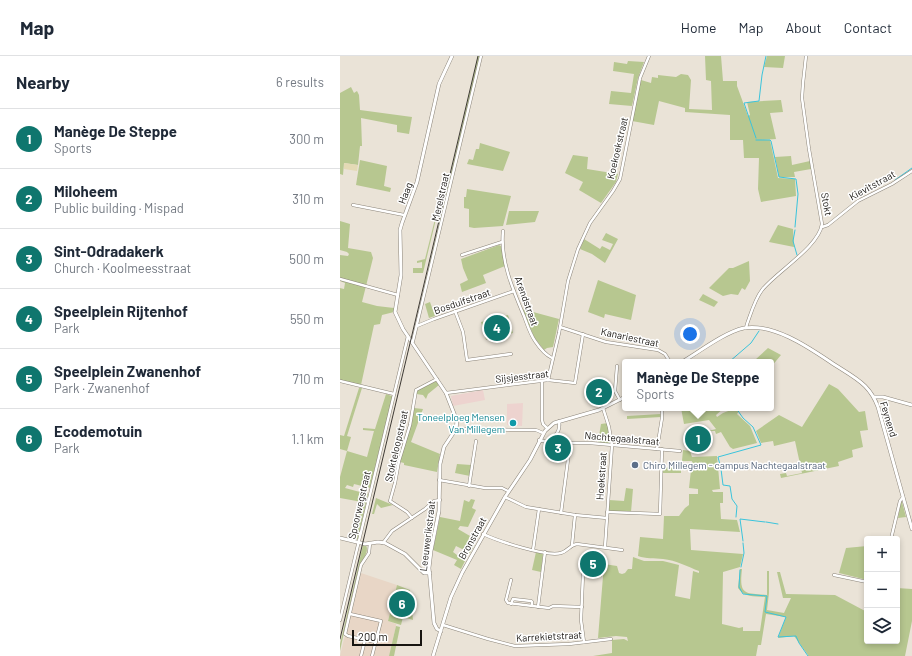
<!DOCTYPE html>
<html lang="en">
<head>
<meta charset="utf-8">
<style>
  body { margin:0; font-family:Barlow,sans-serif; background:#f6f6f7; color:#1f2937 }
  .controls { position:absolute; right:12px; bottom:12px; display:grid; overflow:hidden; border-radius:4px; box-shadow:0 2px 6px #0003 }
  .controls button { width:36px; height:36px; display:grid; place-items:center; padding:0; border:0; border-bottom:1px solid #e0e1e3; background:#fff; color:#1f2937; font:20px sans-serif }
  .scale { position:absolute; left:12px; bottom:10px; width:70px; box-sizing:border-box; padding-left:4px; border:2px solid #181511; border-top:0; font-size:11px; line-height:14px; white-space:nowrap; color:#181511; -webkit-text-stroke:3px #fff; paint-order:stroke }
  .you { position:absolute; left:350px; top:278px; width:14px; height:14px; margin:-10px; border:3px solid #fff; border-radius:50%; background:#1a73e8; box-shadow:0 0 0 6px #1a73e833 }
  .badge { display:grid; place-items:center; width:26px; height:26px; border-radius:50%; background:#0f766e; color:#fff; font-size:13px; font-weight:700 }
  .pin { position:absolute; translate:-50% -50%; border:2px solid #fff; box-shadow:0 1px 4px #0006 }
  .popup { position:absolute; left:282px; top:303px; width:152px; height:52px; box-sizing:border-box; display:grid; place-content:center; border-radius:4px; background:#fff; filter:drop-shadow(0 1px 3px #0005); font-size:13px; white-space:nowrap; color:#747a83 }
  .popup b { font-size:15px; color:#1f2937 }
  .popup::after { content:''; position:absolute; left:50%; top:100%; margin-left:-8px; border:8px solid transparent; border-top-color:#fff }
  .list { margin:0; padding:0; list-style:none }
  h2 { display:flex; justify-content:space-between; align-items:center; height:52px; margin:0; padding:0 16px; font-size:17px }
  h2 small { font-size:13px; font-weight:400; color:#747a83 }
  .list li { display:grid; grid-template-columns:26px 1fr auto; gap:12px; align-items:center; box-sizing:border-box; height:60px; padding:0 16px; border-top:1px solid #e0e1e3 }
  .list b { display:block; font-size:15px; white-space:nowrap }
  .list p { margin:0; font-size:13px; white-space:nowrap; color:#747a83 }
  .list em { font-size:13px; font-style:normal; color:#747a83 }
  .icon { flex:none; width:22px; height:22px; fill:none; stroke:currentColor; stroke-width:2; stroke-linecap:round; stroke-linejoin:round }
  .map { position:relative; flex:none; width:572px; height:600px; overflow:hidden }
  header { display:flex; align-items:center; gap:24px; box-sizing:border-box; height:56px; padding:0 20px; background:#fff; border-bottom:1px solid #e0e1e3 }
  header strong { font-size:19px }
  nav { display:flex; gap:22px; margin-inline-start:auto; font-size:14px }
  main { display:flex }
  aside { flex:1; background:#fff }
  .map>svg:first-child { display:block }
</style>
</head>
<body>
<header>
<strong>Map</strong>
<nav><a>Home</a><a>Map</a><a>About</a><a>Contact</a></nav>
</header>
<main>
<aside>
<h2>Nearby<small>6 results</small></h2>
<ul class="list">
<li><span class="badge">1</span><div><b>Manège De Steppe</b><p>Sports</p></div><em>300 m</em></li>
<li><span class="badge">2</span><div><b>Miloheem</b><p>Public building · Mispad</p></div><em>310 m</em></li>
<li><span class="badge">3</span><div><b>Sint-Odradakerk</b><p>Church · Koolmeesstraat</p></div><em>500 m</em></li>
<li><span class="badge">4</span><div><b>Speelplein Rijtenhof</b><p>Park</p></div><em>550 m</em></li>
<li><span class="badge">5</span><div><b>Speelplein Zwanenhof</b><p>Park · Zwanenhof</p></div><em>710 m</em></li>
<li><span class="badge">6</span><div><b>Ecodemotuin</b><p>Park</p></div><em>1.1 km</em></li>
</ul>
</aside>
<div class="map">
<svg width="572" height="600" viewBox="0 0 572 600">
  <rect width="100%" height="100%" fill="#eae3d7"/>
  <polygon fill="#e8d6c6" points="21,517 57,529 48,565 56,568 56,570 49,600 0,600 4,583 7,577"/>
  <g fill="#edd3cf">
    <polygon points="143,334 145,344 113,350 111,340"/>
    <polygon points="183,347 182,370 167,369 167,348"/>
  </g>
  <g fill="#b7c790">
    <polygon points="138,0 140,0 82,244 81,245"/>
    <polygon points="365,0 381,0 383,25 397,25 397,30 408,60 410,59 407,46 441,44 443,56 430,57 436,83 421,84 430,84 438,122 455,123 456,140 421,146 418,133 419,102 404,102 403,84 390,84 390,59 345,56 345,52 319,45 314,69 292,65 301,24 311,27 312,21 318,22 318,19 336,21 341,18 348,19 351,24 349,53 372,54 371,25 366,24"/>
    <polygon points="427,0 445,0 443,12 424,11"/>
    <polygon points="288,5 304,6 298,22 292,50 269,48 271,35 291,37 294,18 273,15 274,6 287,8"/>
    <polygon points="11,31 14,37 17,35 19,39 20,54 72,61 69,78 57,76 57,69 21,62 22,90 20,90 18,109 4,107 3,119 0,118 0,37"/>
    <polygon points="140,87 170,96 163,115 127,108 129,103 133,104 136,93 139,93"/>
    <polygon points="233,99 248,101 247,113 278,118 276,126 261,147 239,134 243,126 225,117"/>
    <polygon points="451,100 452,109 470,105 471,113 454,116 455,121 439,121 435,101"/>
    <polygon points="20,104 47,110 44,130 51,132 50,136 16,129"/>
    <polygon points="127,133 171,140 167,155 199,155 195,166 166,169 169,155 167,155 163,170 134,172 129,171 129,153 124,152 124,141 126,141"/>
    <polygon points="95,163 96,163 83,217 73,217 73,212 82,212 82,206 77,207 77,205 85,203"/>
    <polygon points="0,165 10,168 8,192 31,196 33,202 22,246 37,250 54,252 54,256 42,259 40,268 34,269 21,329 0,324 0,232 4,233 5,227 0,225 0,199 8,200 9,198 7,196 0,194"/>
    <polygon points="438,169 453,173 454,191 429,186"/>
    <polygon points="266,177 278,183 265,207 252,198 240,193 244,183 260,193 262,190 270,194 273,188 262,184"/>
    <polygon points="159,189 161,190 165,210 143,219 146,227 122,236 120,228 128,224 123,212 121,203"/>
    <polygon points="409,205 410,225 405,234 402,232 398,239 391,238 383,240 369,232 389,212 393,212"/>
    <polygon points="258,224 296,239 291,264 265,258 264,262 248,256"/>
    <polygon points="363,238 378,246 374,251 359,244"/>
    <polygon points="90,246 95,260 89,262 85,248"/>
    <polygon points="182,253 219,263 213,291 207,292 204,294 194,281"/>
    <polygon points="168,259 173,277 146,284 141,266"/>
    <polygon points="428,292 441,299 431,311 431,306 418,306 415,304"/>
    <polygon points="96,325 99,329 88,338 86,343 83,339 76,338 78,334"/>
    <polygon points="489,328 498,333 519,356 525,355 528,374 520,375 523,391 512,394 513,401 498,406 499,410 441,422 440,418 446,417 447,420 462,417 455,385 434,390 433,385 421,387 416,375 439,359 462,371"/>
    <polygon points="19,332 22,332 7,380 11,381 7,395 27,401 34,375 23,374 23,372 35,373 46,338 52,340 52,342 30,432 14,428 13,431 7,429 5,432 20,436 20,438 23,438 23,437 28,438 18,483 15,483 19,458 22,458 23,453 21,452 22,446 0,442 0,421 7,395 0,393 0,379 4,380"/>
    <polygon points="74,352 83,353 71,386 100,398 97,416 64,409 64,407 60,406 70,372"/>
    <polygon points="341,352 384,352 376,359 377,361 383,357 396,352 399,355 397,358 410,370 417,387 393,393 390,391 381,376 376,378 375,375 368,375 376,373 369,364 344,368"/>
    <polygon points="321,358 321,361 287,363 287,360"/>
    <polygon points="268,367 270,386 268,388 258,386 261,368"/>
    <path d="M343 394 350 395 352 401 377 400 380 433 372 434 373 436H383V447H380L381 463 397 464 400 476 350 473 351 494 403 498 400 511 383 516 382 568 399 572 403 571V575H420L425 541C415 540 404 542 398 532L400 513H402C399 539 404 537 427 539V515H429V537L427 554 444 557 451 542H443L437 516H440L446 538 495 539 527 556V585H557V532L572 533V565L565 600H468V599L454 580 438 582 446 561 426 558 421 589H418L416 600H253L272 597V584L284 583 288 585 287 581 276 580 258 582 264 508 277 510 279 517 282 518 285 517 288 513H292L293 501 304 505H323L339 509 335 540 350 543 353 515 359 517V515C348 511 336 504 323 503 314 502 306 503 298 500L300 481 323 483 324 460H339L345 452 349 449V438H358V433L349 432 352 405H342Z"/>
    <polygon points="117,408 131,409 130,420 115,417"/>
    <polygon points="323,411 341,412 341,417 322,417"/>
    <polygon points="286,432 293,433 291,456 268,456 269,444 284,445"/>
    <polygon points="36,442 53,449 41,452 37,448 34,458 32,458"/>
    <polygon points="131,443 135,444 132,452 136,454 128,471 120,470 118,473 130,480 128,484 135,488 130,497 116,490 113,496 125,505 121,513 114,509 117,504 93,494 100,461 120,465 124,444 129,446"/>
    <polygon points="561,446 562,446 566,461 558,462"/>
    <path d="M23 489H26C30 497 21 504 19 512 12 539 6 567 0 595V588Z"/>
    <polygon points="527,490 527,524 499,517 506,492"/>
    <polygon points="196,496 203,497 201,516 192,514"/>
    <polygon points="244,502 263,504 262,521 244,521 244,518 246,515 246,513 243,512"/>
    <polygon points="57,529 70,534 73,564 63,561 61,569 48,565"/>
    <polygon points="56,570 60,571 54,600 49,600"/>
  </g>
  <polygon fill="#e4dab5" points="4,107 18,109 17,115 4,113"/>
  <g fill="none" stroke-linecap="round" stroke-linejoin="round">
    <g stroke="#3ac4dc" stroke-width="1">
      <polyline points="416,82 404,47 419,45 422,19 426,0"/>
      <polyline points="416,84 430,84 431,85 439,121 456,123 458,138 455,171"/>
      <polyline points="555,124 572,112"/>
      <polyline points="455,174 453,185 457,199"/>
      <polyline points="389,306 411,287 419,275"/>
      <polyline points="396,461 397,450 392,443 390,430 383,429 381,413 378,401 421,389 413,371 403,362 396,352"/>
      <polyline points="426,466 438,468"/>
      <polyline points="403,485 400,463 425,466"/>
      <polyline points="401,511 404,497 403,487"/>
      <polyline points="400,514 399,531 403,538 427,540 425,556 446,561 438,581 456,580 459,587 468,600"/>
    </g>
    <defs>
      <g id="minor">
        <polyline points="13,149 64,159"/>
        <polyline points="482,171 488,169 518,145 552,128 572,115"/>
        <path d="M163 175C160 204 173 234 184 260 187 268 190 278 195 285 199 291 206 299 212 302"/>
        <polyline points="122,199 162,186"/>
        <polyline points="0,223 58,239"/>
        <polyline points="115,255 123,276 127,304 171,298"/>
        <polyline points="77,270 94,263 174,235"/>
        <polyline points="220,271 266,286 318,294 325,298 330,306"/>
        <path d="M406 272 407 268C411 257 415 243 422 234 436 216 479 191 482 168L469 93 462 42 463 27 466 0"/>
        <polyline points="73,285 141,0"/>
        <polyline points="277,310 275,335 280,344"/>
        <polyline points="208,324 219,277 228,225 238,193 250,167 273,135 280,123 300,22 309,0"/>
        <polyline points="0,325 54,338"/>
        <polyline points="202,325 202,364 203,368 207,372"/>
        <polyline points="106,337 208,324 235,327 243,278"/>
        <polyline points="263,352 269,371 272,389 265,491"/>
        <polyline points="116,373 196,374 203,377"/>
        <polyline points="217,378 227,391 229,396 221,457"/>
        <path d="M199 384 207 386C215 380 221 376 219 365"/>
        <polyline points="224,387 250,387 340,395"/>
        <polyline points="317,393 322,362 322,352"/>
        <polyline points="99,424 145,432 162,432 168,435"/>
        <polyline points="129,430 136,385"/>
        <polyline points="165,441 186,451 235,459 267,462"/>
        <polyline points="267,456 320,458 322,393"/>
        <polyline points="72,462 67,456 50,445 55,427 59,405 70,369 76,334 97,323"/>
        <path d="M143 478C158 485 206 501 221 497 228 495 230 489 237 488L282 494"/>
        <polyline points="551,483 560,445 563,441"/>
        <polyline points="30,487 29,497 21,509 5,578 8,580 36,586"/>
        <polyline points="43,487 52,475 85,453 94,445 100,444"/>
        <polyline points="232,489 235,459"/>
        <polyline points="193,494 199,453"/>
        <polyline points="244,515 243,518 241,564 244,586"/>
        <polyline points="494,519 527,526"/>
        <polyline points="171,524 166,544 168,547 209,552 213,550 242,551"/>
        <polyline points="171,548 173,543 191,545 192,546 192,550"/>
        <polyline points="198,551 205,496"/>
        <polyline points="10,558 41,565 32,600"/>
        <polyline points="0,564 68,280"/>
        <polyline points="103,569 148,583 175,590 229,588 271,583"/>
        <polyline points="21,600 25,584"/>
      </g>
      <g id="tertiary">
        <path d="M342 306C359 296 385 276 404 272 435 267 471 293 495 309 506 316 517 322 525 330 531 336 535 343 538 351L572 473"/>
        <polyline points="534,341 543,341 572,349"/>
        <polyline points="0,482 25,488 38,486 45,487 65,498 84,517 90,517"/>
        <polyline points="101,575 97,573 94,567 89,512 91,495 99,455 100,408 104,391 116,373 117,365 106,337 63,273 55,256 61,219 60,174 62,167 77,126 99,28 112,0"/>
        <polyline points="93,600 111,541 122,517 165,441 190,404 205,375 214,367 259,354 285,341"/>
      </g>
    </defs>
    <use href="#minor" stroke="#8c857a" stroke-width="3.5"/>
    <use href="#tertiary" stroke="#8c857a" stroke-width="4"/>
    <use href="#minor" stroke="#fff" stroke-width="2.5"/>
    <use href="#tertiary" stroke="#fff" stroke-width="3"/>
    <polyline stroke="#3e3a35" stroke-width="1" points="0,583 138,0"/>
  </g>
  <circle fill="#0f9aa8" stroke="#fff" stroke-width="1.5" cx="173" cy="367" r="4"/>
  <circle fill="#5c6f8a" stroke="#fff" stroke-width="1.5" cx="295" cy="409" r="4"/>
  <g text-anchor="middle" stroke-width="3" stroke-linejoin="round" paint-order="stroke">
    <g font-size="10" fill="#181511" stroke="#fff">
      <text transform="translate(277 92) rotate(-77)" y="4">Koekoekstraat</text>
      <text transform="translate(532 129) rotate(-29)" y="4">Kievitstraat</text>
      <text transform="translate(65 137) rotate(-69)" y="4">Haag</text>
      <text transform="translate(100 141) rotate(-77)" y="4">Merelstraat</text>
      <text transform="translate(487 148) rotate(80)" y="4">Stokt</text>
      <text transform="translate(122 245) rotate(-19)" y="4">Bosduifstraat</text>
      <text transform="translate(187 245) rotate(70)" y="4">Arendstraat</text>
      <text transform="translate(290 281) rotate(12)" y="4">Kanariestraat</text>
      <text transform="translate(182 320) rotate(-6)" y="4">Sijsjesstraat</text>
      <text transform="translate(549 363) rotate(73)" y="4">Feynend</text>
      <text transform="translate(282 382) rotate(5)" y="4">Nachtegaalstraat</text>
      <text transform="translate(56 390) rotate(-77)" y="4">Stokteloopstraat</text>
      <text transform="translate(261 420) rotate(-86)" y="4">Hoekstraat</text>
      <text transform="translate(19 449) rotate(-77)" y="4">Spoorwegstraat</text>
      <text transform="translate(87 480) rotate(-83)" y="4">Leeuwerikstraat</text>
      <text transform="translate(132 482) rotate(-61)" y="4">Bronstraat</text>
      <text transform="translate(209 580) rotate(-3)" y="4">Karrekietstraat</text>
    </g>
    <g font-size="10" fill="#0d838f" stroke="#fff" text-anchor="end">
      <text x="165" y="365">Toneelploeg Mensen<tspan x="165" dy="12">Van Millegem</tspan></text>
    </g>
    <g font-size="10" fill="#4e5e75" stroke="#fff" text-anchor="start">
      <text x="303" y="413">Chiro Millegem - campus Nachtegaalstraat</text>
    </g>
  </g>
</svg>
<div class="controls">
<button>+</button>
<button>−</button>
<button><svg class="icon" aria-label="layers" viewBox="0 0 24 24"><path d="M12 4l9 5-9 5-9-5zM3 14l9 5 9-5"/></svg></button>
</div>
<div class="scale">200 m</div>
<div class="you"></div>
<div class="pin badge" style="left:358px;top:383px">1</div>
<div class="popup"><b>Manège De Steppe</b>Sports</div>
<div class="pin badge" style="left:259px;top:336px">2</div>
<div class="pin badge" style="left:218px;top:392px">3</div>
<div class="pin badge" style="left:157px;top:272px">4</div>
<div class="pin badge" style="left:253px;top:508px">5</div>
<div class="pin badge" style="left:62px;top:548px">6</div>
</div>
</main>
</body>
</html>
